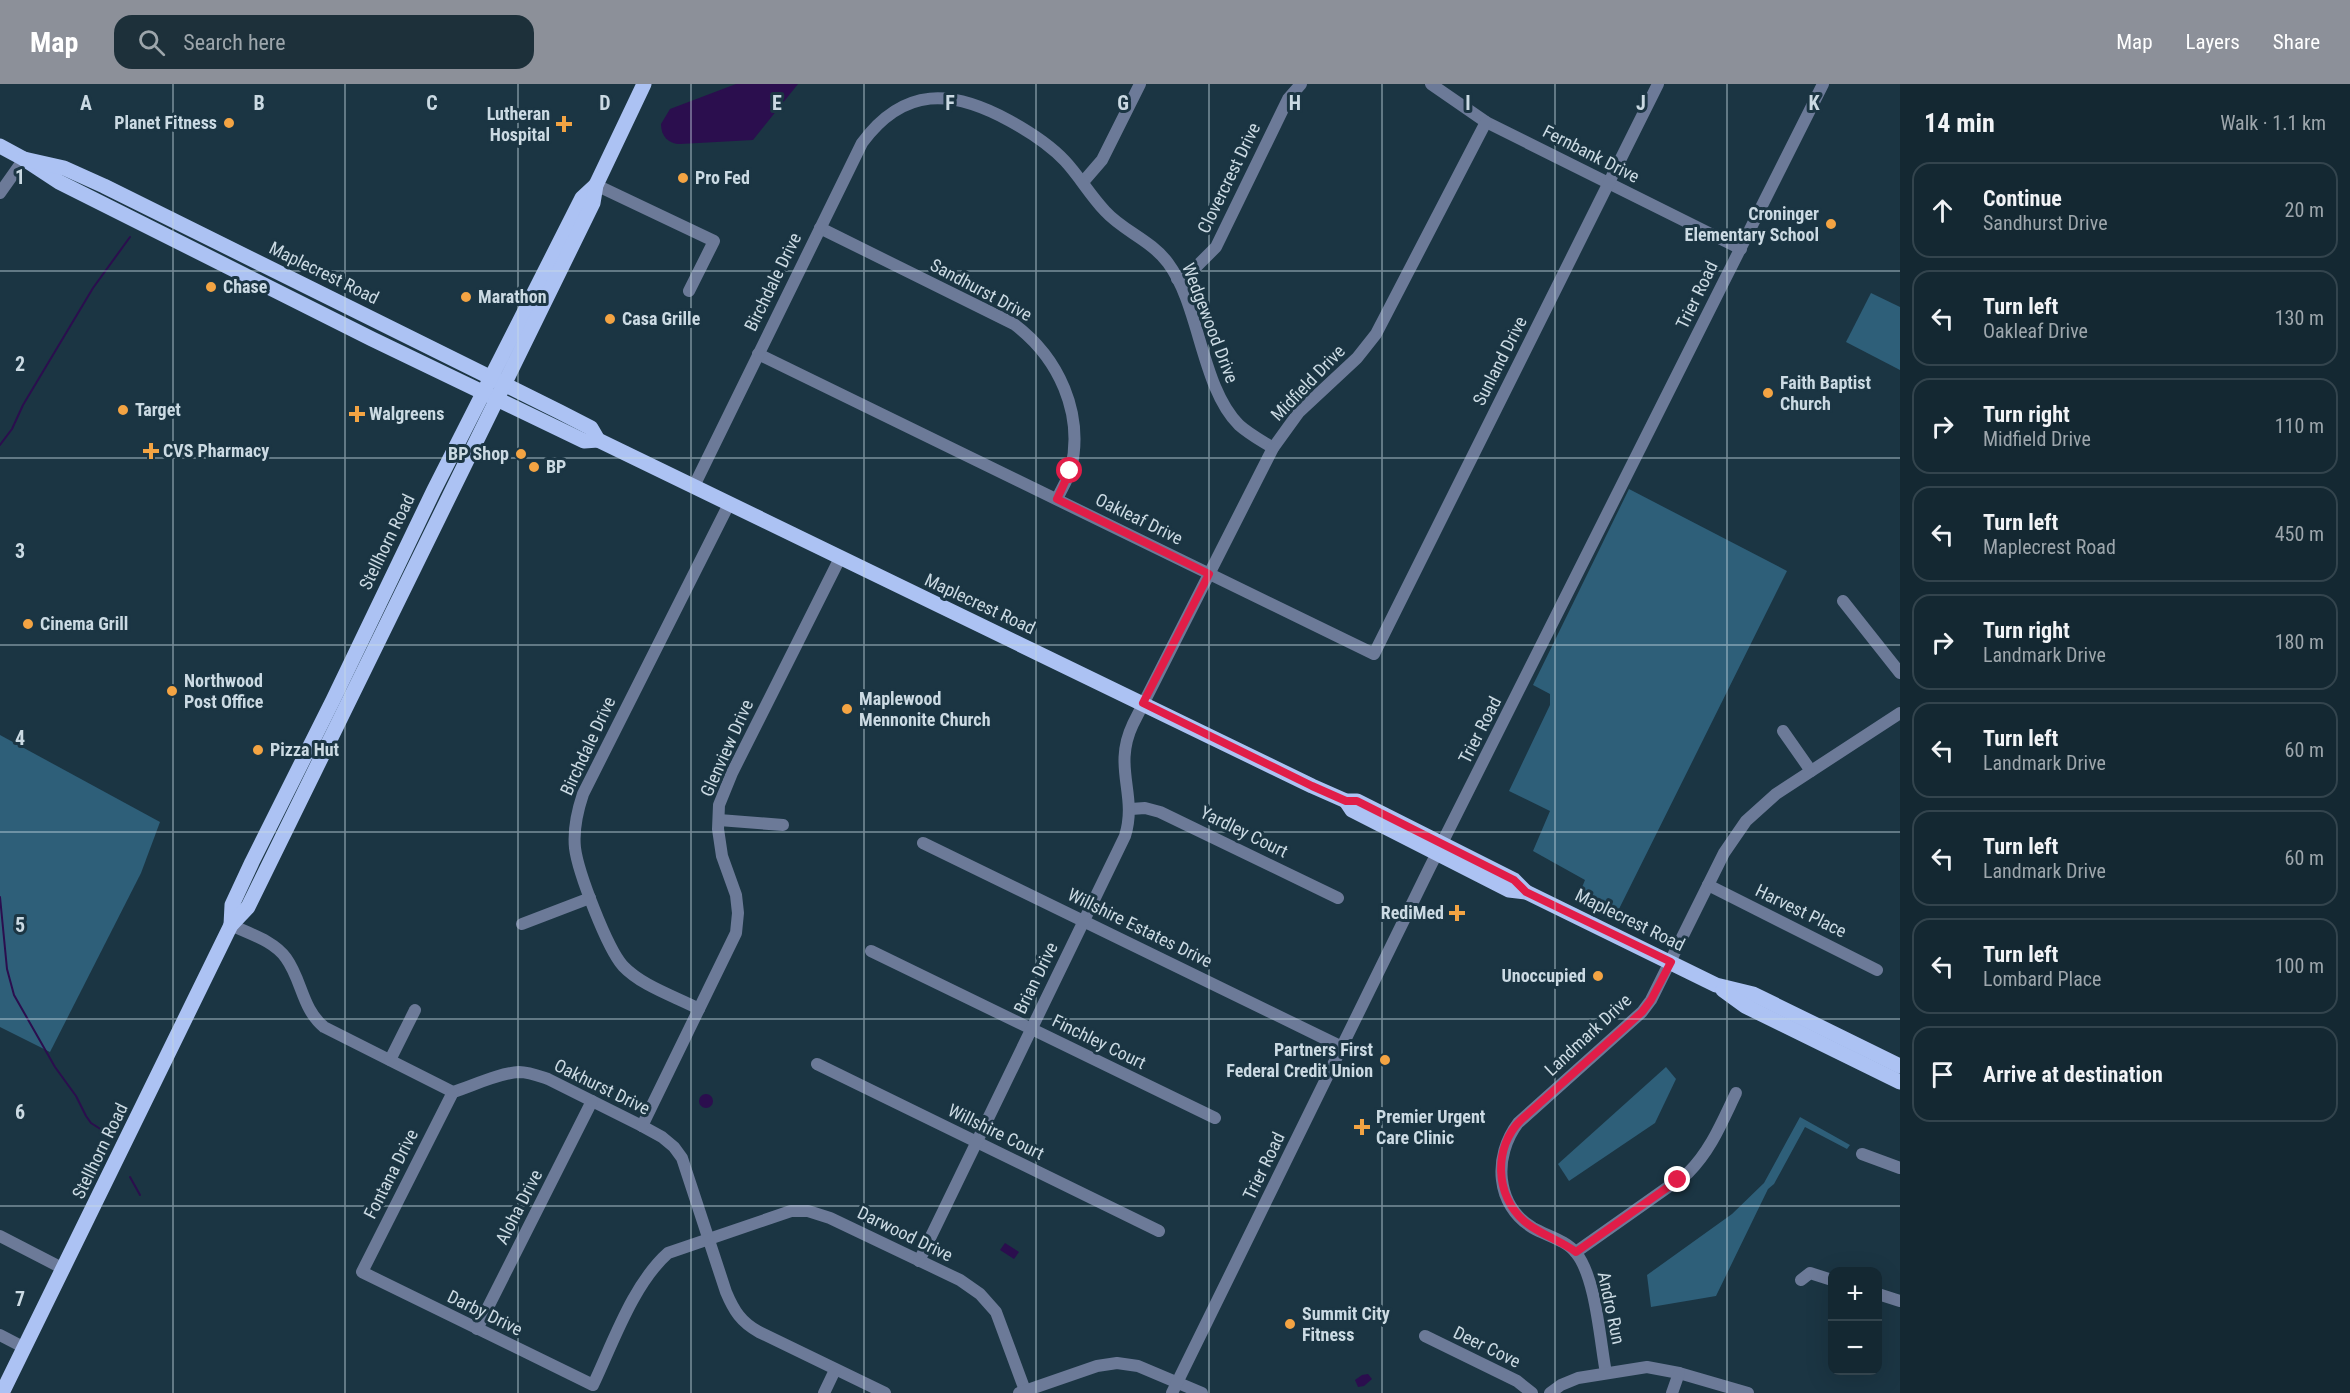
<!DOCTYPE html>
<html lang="en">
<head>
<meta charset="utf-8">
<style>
  body { margin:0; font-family:"Roboto Condensed",sans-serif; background:#1d303a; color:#f1f3f6 }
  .controls { position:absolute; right:18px; bottom:18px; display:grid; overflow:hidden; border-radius:12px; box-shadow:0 6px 24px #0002 }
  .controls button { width:54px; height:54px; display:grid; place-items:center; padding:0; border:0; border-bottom:2px solid #33444d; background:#142832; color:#f1f3f6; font:30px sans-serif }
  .stop { position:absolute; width:18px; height:18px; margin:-14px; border:4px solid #e11d48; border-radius:50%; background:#fff }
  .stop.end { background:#e11d48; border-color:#fff; box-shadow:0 2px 6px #0008 }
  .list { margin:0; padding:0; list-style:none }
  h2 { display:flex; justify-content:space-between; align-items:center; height:78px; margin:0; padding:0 24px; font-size:26px }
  h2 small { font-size:20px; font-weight:400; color:#9da6ac }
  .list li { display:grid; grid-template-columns:39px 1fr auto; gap:18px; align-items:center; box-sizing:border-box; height:96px; margin:0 12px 12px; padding:0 12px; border:2px solid #33444d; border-radius:18px }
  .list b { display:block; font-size:22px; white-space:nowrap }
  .list p { margin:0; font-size:20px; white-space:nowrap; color:#9da6ac }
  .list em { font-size:20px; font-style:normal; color:#9da6ac }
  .icon { flex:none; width:33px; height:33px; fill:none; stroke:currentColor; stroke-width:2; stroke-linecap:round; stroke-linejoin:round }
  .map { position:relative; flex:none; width:1900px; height:1309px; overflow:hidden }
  header { display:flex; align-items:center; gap:36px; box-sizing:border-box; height:84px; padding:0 30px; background:#8c9099; color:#fff }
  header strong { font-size:28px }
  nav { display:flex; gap:33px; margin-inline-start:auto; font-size:21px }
  .search { width:420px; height:54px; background:#1d303a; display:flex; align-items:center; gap:15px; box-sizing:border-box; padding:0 21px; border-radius:18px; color:#9da6ac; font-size:22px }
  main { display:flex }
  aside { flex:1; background:#142832 }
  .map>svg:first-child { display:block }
</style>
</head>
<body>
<header>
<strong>Map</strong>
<div class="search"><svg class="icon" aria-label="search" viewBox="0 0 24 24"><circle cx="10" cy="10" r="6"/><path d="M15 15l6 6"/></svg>Search here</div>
<nav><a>Map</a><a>Layers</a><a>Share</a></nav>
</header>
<main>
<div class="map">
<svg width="1900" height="1309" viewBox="0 0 1900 1309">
  <rect width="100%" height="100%" fill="#1b3543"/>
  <g fill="#2e5f79">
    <polygon points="1871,209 1900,223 1900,286 1846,258"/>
    <polygon points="1629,405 1787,487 1616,831 1578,813 1585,796 1533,767 1550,727 1509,707 1550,621 1550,610 1533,601"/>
    <polygon points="0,651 160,738 141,789 50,968 0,943"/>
    <polygon points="1666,983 1676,995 1655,1039 1569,1097 1558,1080"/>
    <polygon points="1800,1033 1850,1061 1847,1065 1805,1043 1774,1100 1768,1105 1716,1212 1651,1223 1647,1191 1732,1130 1764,1099"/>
  </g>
  <g fill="#2b0e4e">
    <path d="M736 0H798L753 56 680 60C668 60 661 52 661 40L670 25Z"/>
    <circle cx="706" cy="1017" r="7"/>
    <polygon points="1005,1159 1019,1168 1014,1175 1000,1166"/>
    <polygon points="1368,1290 1372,1295 1364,1302 1358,1303 1355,1296 1362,1291"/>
  </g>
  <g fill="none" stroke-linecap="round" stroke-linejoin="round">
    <g stroke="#2b0e4e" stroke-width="2">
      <polyline points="0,361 12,345 23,321 93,204 130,153"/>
      <polyline points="0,813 7,885 14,911 55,983 76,1012 86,1032 91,1039 105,1048"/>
      <polyline points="130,1093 140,1111"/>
    </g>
    <g stroke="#6c7a98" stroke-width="12">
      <polyline points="1431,0 1486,38 1741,165"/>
      <polyline points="1083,98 1102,76 1140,0"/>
      <polyline points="596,101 714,157 689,207"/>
      <polyline points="0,109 24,75"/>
      <path d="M820 144 1014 240C1059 274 1084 329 1071 385 1068 395 1061 406 1057 415"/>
      <polyline points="1177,195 1198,181 1216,163 1288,15 1301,0"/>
      <polyline points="758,270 1374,570 1658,0"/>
      <path d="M694 402 862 59C904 2 952 5 1010 37 1030 48 1049 60 1065 77 1079 92 1090 111 1105 127 1123 147 1151 156 1168 179 1200 222 1201 303 1239 341 1249 350 1262 357 1273 364"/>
      <polyline points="1843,517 1900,589"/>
      <polyline points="1783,647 1811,687"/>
      <polyline points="1131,725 1145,724 1160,728 1338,814"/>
      <polyline points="719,736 783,741"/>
      <polyline points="923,759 1342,963"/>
      <polyline points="1708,801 1877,886"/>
      <polyline points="522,840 590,814"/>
      <path d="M231 841C250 850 274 857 286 874 302 896 302 925 324 943L453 1008C472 1002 499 989 519 988 529 988 539 992 548 995L642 1042 662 1053 674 1063 682 1074 726 1208C734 1227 741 1238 759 1248L885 1309"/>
      <polyline points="871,867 1215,1034"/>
      <path d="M699 925C674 912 642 902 623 882 607 864 578 788 575 764 573 745 577 728 583 710L729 420"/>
      <polyline points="390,976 415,926"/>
      <polyline points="817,980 1159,1147"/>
      <path d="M453 1008 362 1188 593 1301C613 1259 633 1200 668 1169L791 1127H808L830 1134 960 1196 980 1210 996 1228 1026 1309"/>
      <polyline points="642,1042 736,849 738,829 736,811 722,772 718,745 719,721 732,689 840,474"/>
      <polyline points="1862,1070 1900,1084"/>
      <polyline points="0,1152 64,1185"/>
      <path d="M1576 1168 1688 1089C1711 1066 1722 1038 1736 1009"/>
      <path d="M919 1177 1125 752C1138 710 1112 684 1133 640L1273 364 1299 328 1357 274 1376 250 1486 38"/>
      <polyline points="1801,1196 1810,1189 1832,1196"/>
      <polyline points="1878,1210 1900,1217"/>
      <polyline points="477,1245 592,1017"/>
      <polyline points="0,1251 25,1264"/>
      <polyline points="1425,1252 1517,1297 1532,1309"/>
      <path d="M1606 1289C1600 1258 1596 1193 1576 1169 1566 1156 1547 1152 1533 1144 1495 1121 1493 1072 1518 1039L1642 928 1651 916 1724 769 1746 737 1776 710 1900 629"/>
      <polyline points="824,1309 835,1286"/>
      <polyline points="1019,1309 1097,1282 1117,1279 1138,1282 1202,1309"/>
      <polyline points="1172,1309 1430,783 1823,0"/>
      <polyline points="1550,1309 1561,1301 1578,1294 1647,1283 1679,1289 1748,1309"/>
      <polyline points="1672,1309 1679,1289"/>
    </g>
    <g stroke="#acc2f3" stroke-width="15">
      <polyline points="0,62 24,75 59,98 372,255 584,357 598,356"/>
      <polyline points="24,75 64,84 104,102 560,328 591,344 598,356 1312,702 1346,717 1357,717 1514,796 1526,808"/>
      <polyline points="1346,717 1352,726 1509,806 1526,808 1716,901 1753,910 1900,982"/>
      <polyline points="231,841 232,821 252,778 333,616 434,406 582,114 596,101"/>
      <polyline points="1723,906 1745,922 1900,998"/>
      <polyline points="2,1309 231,841 248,823 593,119 596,101 644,0"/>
    </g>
  </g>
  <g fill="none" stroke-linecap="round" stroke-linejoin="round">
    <path stroke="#e11d48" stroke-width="8" d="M1070 387 1057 415 1209 490 1143 619 1312 702 1346 717H1357L1514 796 1526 808 1671 878 1651 916 1642 928 1521 1036C1493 1063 1495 1112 1524 1137 1539 1150 1560 1156 1576 1168L1678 1096"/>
  </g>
  <path fill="none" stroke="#cbdae3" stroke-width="1.5" stroke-opacity="0.55" d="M173 0V1309M345 0V1309M518 0V1309M691 0V1309M864 0V1309M1036 0V1309M1209 0V1309M1382 0V1309M1555 0V1309M1727 0V1309M0 187H1900M0 374H1900M0 561H1900M0 748H1900M0 935H1900M0 1122H1900"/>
  <g fill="#f4a443" stroke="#1b3543" stroke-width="2">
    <circle cx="229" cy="39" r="6"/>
    <path d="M561 31h6v6h6v6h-6v6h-6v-6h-6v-6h6z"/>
    <circle cx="683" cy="94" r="6"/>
    <circle cx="1831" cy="140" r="6"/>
    <circle cx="211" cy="203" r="6"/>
    <circle cx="466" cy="213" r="6"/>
    <circle cx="610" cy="235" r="6"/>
    <circle cx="1768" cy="309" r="6"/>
    <circle cx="123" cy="326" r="6"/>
    <path d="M354 321h6v6h6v6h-6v6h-6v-6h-6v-6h6z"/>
    <path d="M148 358h6v6h6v6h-6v6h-6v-6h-6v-6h6z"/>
    <circle cx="521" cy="370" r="6"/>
    <circle cx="534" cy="383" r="6"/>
    <circle cx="28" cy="540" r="6"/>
    <circle cx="172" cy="607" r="6"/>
    <circle cx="847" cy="625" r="6"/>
    <circle cx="258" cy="666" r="6"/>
    <path d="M1454 820h6v6h6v6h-6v6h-6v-6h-6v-6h6z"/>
    <circle cx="1598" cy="892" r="6"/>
    <circle cx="1385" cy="976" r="6"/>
    <path d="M1359 1034h6v6h6v6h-6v6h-6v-6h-6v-6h6z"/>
    <circle cx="1290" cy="1240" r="6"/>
  </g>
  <g text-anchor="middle" stroke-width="6" stroke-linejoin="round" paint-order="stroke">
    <g font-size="18" font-weight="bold" fill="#cbdae3" stroke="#1b3543" text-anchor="start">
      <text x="550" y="36" text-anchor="end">Lutheran<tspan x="550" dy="21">Hospital</tspan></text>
      <text x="217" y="45" text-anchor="end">Planet Fitness</text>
      <text x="695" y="100">Pro Fed</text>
      <text x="1819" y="136" text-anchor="end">Croninger<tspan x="1819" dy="21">Elementary School</tspan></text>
      <text x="223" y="209">Chase</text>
      <text x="478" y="219">Marathon</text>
      <text x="622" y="241">Casa Grille</text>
      <text x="1780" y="305">Faith Baptist<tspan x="1780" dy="21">Church</tspan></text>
      <text x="135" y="332">Target</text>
      <text x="369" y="336">Walgreens</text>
      <text x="163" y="373">CVS Pharmacy</text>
      <text x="509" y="376" text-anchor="end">BP Shop</text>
      <text x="546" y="389">BP</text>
      <text x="40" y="546">Cinema Grill</text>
      <text x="184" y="603">Northwood<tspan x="184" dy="21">Post Office</tspan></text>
      <text x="859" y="621">Maplewood<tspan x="859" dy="21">Mennonite Church</tspan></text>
      <text x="270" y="672">Pizza Hut</text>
      <text x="1444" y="835" text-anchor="end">RediMed</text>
      <text x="1586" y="898" text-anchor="end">Unoccupied</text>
      <text x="1373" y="972" text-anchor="end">Partners First<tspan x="1373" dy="21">Federal Credit Union</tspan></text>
      <text x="1376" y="1039">Premier Urgent<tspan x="1376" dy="21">Care Clinic</tspan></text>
      <text x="1302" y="1236">Summit City<tspan x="1302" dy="21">Fitness</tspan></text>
    </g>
    <g font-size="18" fill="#cbdae3" stroke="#1b3543">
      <text transform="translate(1591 70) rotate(27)" y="6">Fernbank Drive</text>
      <text transform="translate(1229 94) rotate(-64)" y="6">Clovercrest Drive</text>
      <text transform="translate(324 189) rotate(26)" y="6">Maplecrest Road</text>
      <text transform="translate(773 198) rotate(-64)" y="6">Birchdale Drive</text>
      <text transform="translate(981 206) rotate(28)" y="6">Sandhurst Drive</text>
      <text transform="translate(1697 211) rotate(-64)" y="6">Trier Road</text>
      <text transform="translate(1210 239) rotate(69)" y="6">Wedgewood Drive</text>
      <text transform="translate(1500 277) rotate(-63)" y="6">Sunland Drive</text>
      <text transform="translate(1308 299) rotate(-46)" y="6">Midfield Drive</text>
      <text transform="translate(1139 435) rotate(26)" y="6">Oakleaf Drive</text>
      <text transform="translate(387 458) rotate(-64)" y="6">Stellhorn Road</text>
      <text transform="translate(980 520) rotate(25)" y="6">Maplecrest Road</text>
      <text transform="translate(1480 646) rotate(-63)" y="6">Trier Road</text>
      <text transform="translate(588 662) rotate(-65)" y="6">Birchdale Drive</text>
      <text transform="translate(727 664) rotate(-66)" y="6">Glenview Drive</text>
      <text transform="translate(1244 748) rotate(26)" y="6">Yardley Court</text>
      <text transform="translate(1801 827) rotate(26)" y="6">Harvest Place</text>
      <text transform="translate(1630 836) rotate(26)" y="6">Maplecrest Road</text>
      <text transform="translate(1140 844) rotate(26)" y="6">Willshire Estates Drive</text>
      <text transform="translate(1036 894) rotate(-64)" y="6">Brian Drive</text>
      <text transform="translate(1588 951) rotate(-43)" y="6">Landmark Drive</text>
      <text transform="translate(1099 958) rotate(26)" y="6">Finchley Court</text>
      <text transform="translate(602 1003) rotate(26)" y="6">Oakhurst Drive</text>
      <text transform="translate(996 1048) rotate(26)" y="6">Willshire Court</text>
      <text transform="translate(100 1067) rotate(-64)" y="6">Stellhorn Road</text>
      <text transform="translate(1264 1082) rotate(-64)" y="6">Trier Road</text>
      <text transform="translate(391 1090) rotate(-63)" y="6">Fontana Drive</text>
      <text transform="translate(519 1123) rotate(-63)" y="6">Aloha Drive</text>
      <text transform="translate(905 1150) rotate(26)" y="6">Darwood Drive</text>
      <text transform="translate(1611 1224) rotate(78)" y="6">Andro Run</text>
      <text transform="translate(485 1229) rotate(26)" y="6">Darby Drive</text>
      <text transform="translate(1487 1263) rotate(26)" y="6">Deer Cove</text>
    </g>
  </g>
  <g font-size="20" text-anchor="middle" font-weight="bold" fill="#cbdae3" stroke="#1b3543" stroke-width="6" stroke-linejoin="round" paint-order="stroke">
    <text x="86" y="26">A</text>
    <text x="259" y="26">B</text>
    <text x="432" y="26">C</text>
    <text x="605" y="26">D</text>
    <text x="777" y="26">E</text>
    <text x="950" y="26">F</text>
    <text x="1123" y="26">G</text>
    <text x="1295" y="26">H</text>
    <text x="1468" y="26">I</text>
    <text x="1641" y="26">J</text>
    <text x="1814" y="26">K</text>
    <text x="20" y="100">1</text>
    <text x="20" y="287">2</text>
    <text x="20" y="474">3</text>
    <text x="20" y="661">4</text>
    <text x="20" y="848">5</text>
    <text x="20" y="1035">6</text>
    <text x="20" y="1222">7</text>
  </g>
</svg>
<div class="controls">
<button>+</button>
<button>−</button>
</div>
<div class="stop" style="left:1070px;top:387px"></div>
<div class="stop end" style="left:1678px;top:1096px"></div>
</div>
<aside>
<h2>14 min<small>Walk · 1.1 km</small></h2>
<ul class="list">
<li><svg class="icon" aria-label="ahead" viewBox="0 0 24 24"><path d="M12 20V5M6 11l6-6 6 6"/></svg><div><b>Continue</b><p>Sandhurst Drive</p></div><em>20 m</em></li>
<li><svg class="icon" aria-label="left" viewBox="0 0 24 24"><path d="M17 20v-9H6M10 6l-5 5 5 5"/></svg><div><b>Turn left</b><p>Oakleaf Drive</p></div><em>130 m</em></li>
<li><svg class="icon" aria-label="right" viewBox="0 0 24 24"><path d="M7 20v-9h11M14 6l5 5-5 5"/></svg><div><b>Turn right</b><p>Midfield Drive</p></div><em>110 m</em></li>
<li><svg class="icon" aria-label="left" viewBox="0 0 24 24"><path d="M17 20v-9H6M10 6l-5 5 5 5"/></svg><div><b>Turn left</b><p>Maplecrest Road</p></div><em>450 m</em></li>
<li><svg class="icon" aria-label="right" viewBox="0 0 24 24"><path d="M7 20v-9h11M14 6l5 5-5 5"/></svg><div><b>Turn right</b><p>Landmark Drive</p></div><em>180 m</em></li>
<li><svg class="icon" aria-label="left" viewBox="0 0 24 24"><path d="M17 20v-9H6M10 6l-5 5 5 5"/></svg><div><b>Turn left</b><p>Landmark Drive</p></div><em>60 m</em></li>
<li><svg class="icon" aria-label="left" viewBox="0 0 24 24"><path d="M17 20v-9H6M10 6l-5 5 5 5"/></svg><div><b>Turn left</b><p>Landmark Drive</p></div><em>60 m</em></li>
<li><svg class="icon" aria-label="left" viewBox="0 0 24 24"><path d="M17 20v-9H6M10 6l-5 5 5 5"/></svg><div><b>Turn left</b><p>Lombard Place</p></div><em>100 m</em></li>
<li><svg class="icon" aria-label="arrive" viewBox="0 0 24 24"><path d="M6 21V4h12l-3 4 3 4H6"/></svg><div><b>Arrive at destination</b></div></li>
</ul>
</aside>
</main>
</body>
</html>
